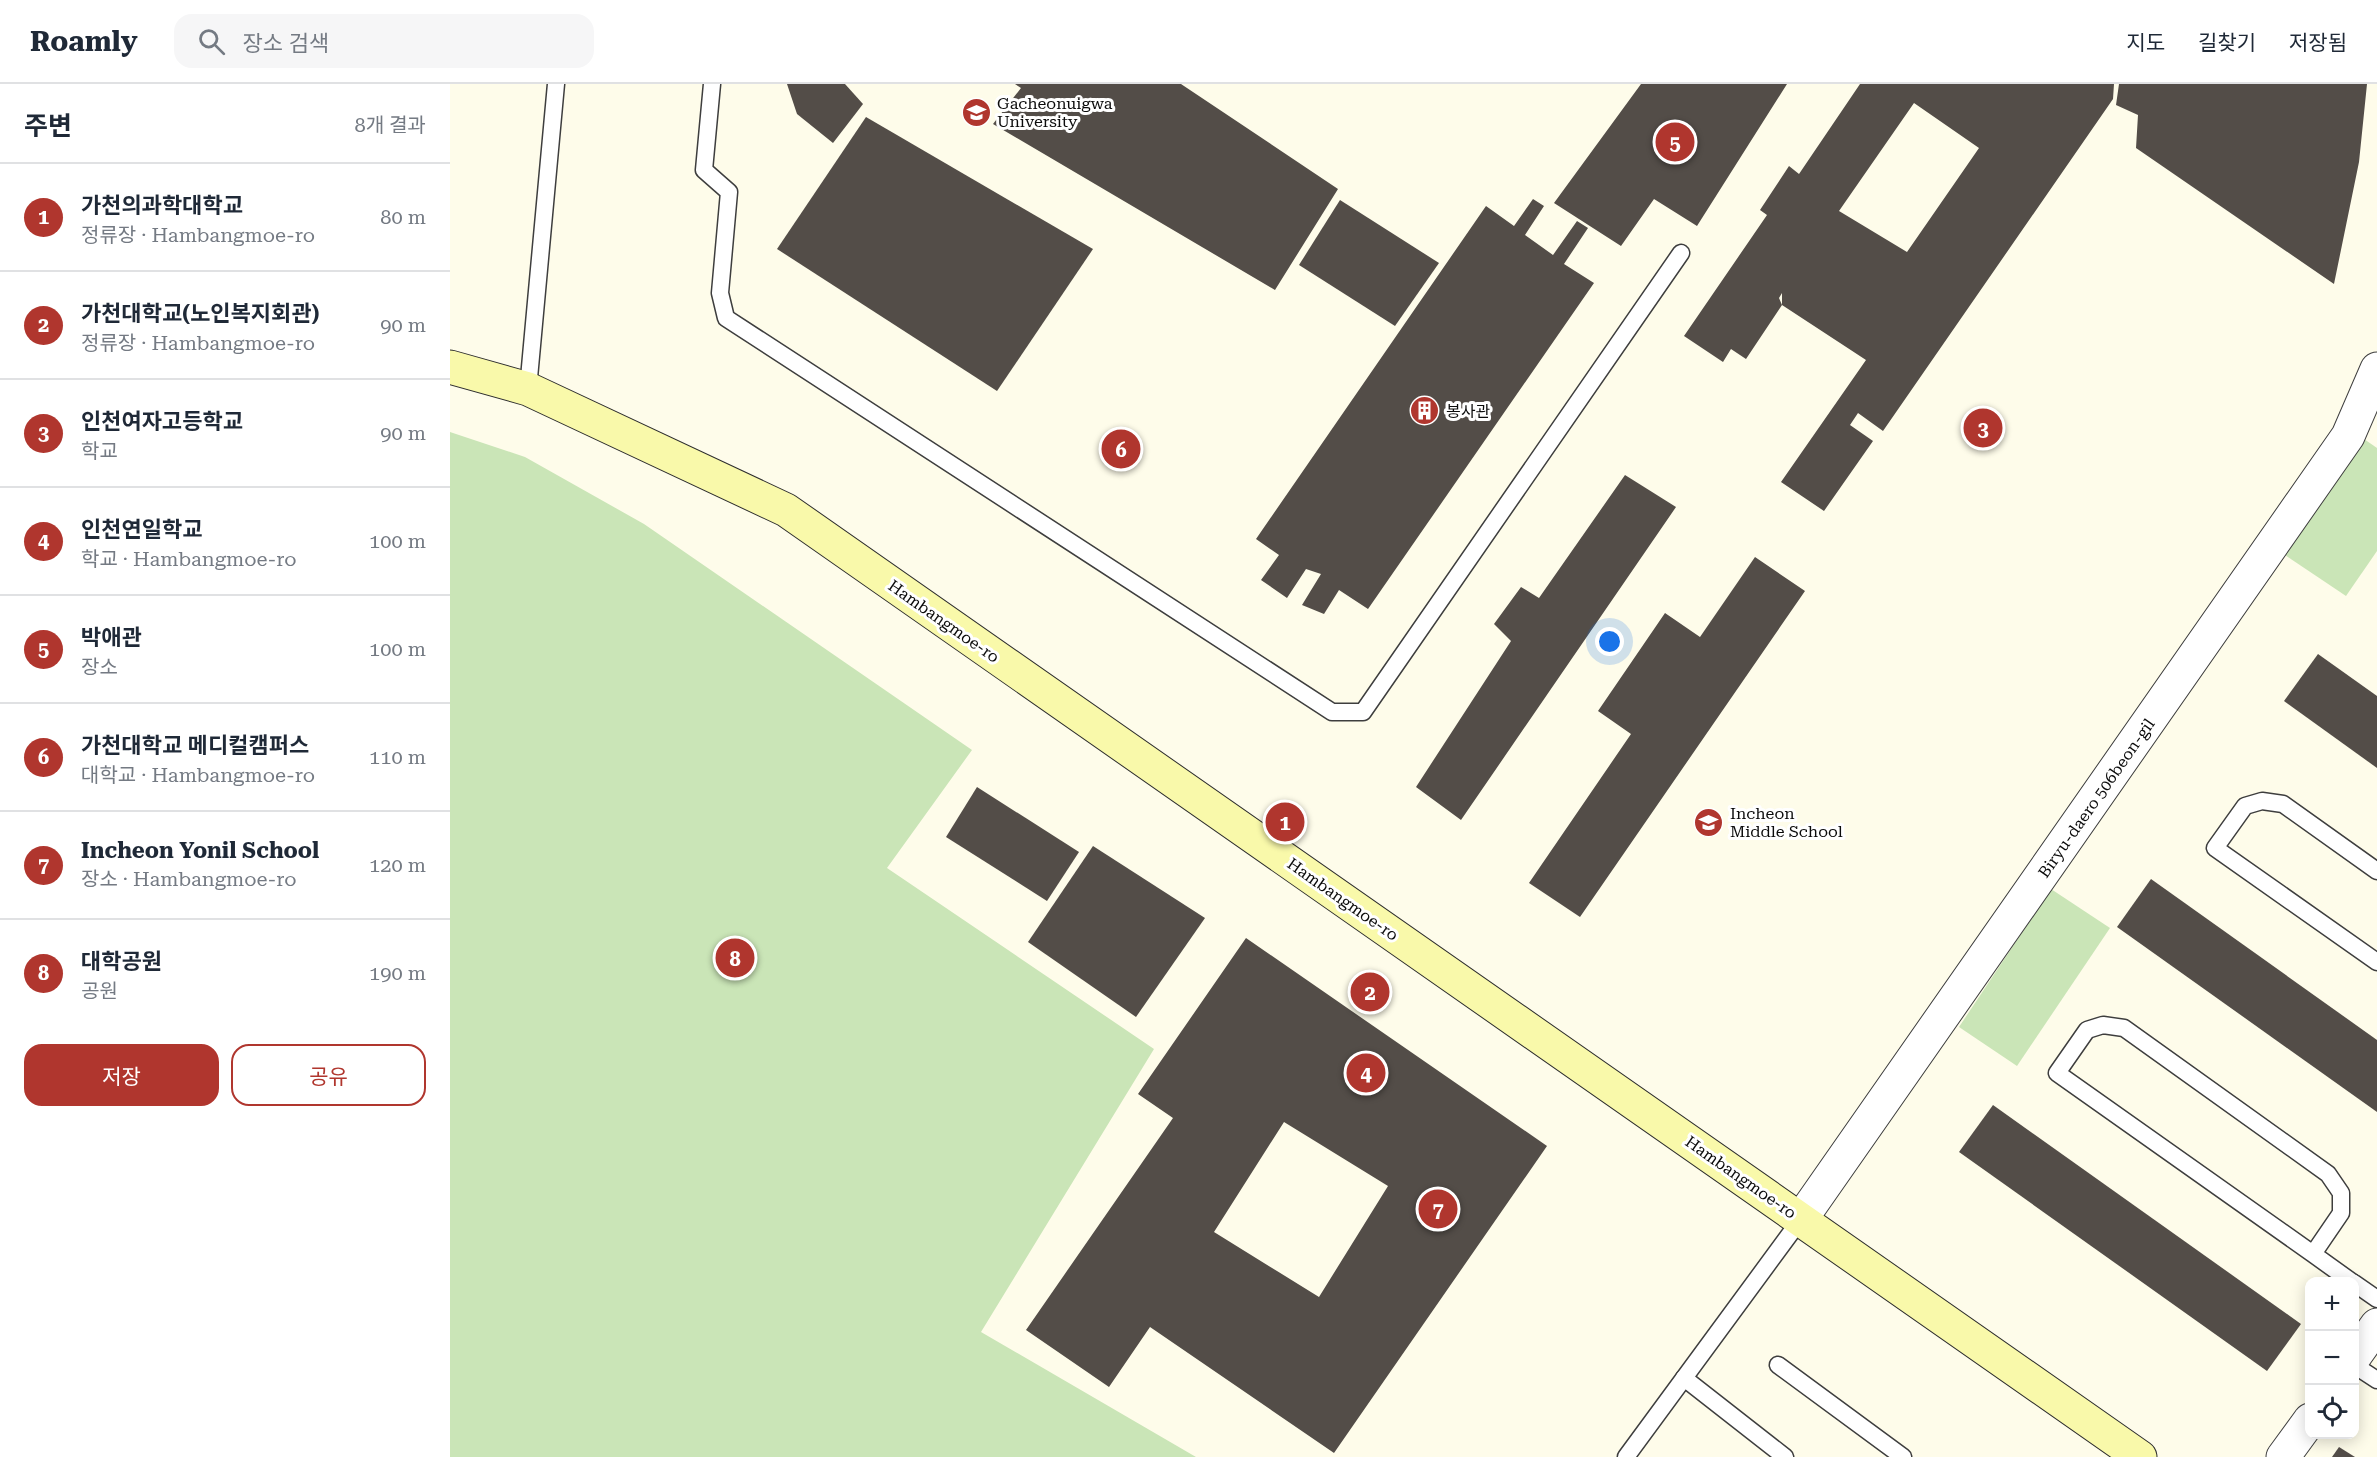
<!DOCTYPE html>
<html lang="ko">
<head>
<meta charset="utf-8">
<style>
  body { margin:0; font-family:"Roboto Serif","Noto Sans KR",serif; background:#f6f6f7; color:#1f2937 }
  .controls { position:absolute; right:18px; bottom:18px; display:grid; overflow:hidden; border-radius:12px; box-shadow:0 3px 15px #0003 }
  .controls button { width:54px; height:54px; display:grid; place-items:center; padding:0; border:0; border-bottom:2px solid #e0e1e3; background:#fff; color:#1f2937; font:30px sans-serif }
  .you { position:absolute; left:1160px; top:558px; width:21px; height:21px; margin:-15px; border:4px solid #fff; border-radius:50%; background:#1a73e8; box-shadow:0 0 0 9px #1a73e833 }
  .badge { display:grid; place-items:center; width:39px; height:39px; border-radius:50%; background:#b0362e; color:#fff; font-size:20px; font-weight:700 }
  .pin { position:absolute; translate:-50% -50%; border:3px solid #fff; box-shadow:0 2px 6px #0006 }
  .list { margin:0; padding:0; list-style:none }
  h2 { display:flex; justify-content:space-between; align-items:center; height:78px; margin:0; padding:0 24px; font-size:26px }
  h2 small { font-size:20px; font-weight:400; color:#747a83 }
  .list li { display:grid; grid-template-columns:39px 1fr auto; gap:18px; align-items:center; box-sizing:border-box; height:108px; padding:0 24px; border-top:2px solid #e0e1e3 }
  .list b { display:block; font-size:22px; white-space:nowrap }
  .list p { margin:0; font-size:20px; white-space:nowrap; color:#747a83 }
  .list em { font-size:20px; font-style:normal; color:#747a83 }
  .actions { display:flex; gap:12px; padding:18px 24px }
  .actions a { flex:1; padding:14px 0; border:2px solid #b0362e; border-radius:18px; text-align:center; font-size:21px; color:#b0362e }
  .actions .main { background:#b0362e; color:#fff }
  .icon { flex:none; width:33px; height:33px; fill:none; stroke:currentColor; stroke-width:2; stroke-linecap:round; stroke-linejoin:round }
  .map { position:relative; flex:none; width:1927px; height:1373px; overflow:hidden }
  header { display:flex; align-items:center; gap:36px; box-sizing:border-box; height:84px; padding:0 30px; background:#fff; border-bottom:2px solid #e0e1e3 }
  header strong { font-size:28px }
  nav { display:flex; gap:33px; margin-inline-start:auto; font-size:21px }
  .search { width:420px; height:54px; background:#f6f6f7; display:flex; align-items:center; gap:15px; box-sizing:border-box; padding:0 21px; border-radius:18px; color:#747a83; font-size:22px }
  main { display:flex }
  aside { flex:1; background:#fff }
  .map>svg:first-child { display:block }
</style>
</head>
<body>
<header>
<strong>Roamly</strong>
<div class="search"><svg class="icon" aria-label="search" viewBox="0 0 24 24"><circle cx="10" cy="10" r="6"/><path d="M15 15l6 6"/></svg>장소 검색</div>
<nav><a>지도</a><a>길찾기</a><a>저장됨</a></nav>
</header>
<main>
<aside>
<h2>주변<small>8개 결과</small></h2>
<ul class="list">
<li><span class="badge">1</span><div><b>가천의과학대학교</b><p>정류장 · Hambangmoe-ro</p></div><em>80 m</em></li>
<li><span class="badge">2</span><div><b>가천대학교(노인복지회관)</b><p>정류장 · Hambangmoe-ro</p></div><em>90 m</em></li>
<li><span class="badge">3</span><div><b>인천여자고등학교</b><p>학교</p></div><em>90 m</em></li>
<li><span class="badge">4</span><div><b>인천연일학교</b><p>학교 · Hambangmoe-ro</p></div><em>100 m</em></li>
<li><span class="badge">5</span><div><b>박애관</b><p>장소</p></div><em>100 m</em></li>
<li><span class="badge">6</span><div><b>가천대학교 메디컬캠퍼스</b><p>대학교 · Hambangmoe-ro</p></div><em>110 m</em></li>
<li><span class="badge">7</span><div><b>Incheon Yonil School</b><p>장소 · Hambangmoe-ro</p></div><em>120 m</em></li>
<li><span class="badge">8</span><div><b>대학공원</b><p>공원</p></div><em>190 m</em></li>
</ul>
<div class="actions"><a class="main">저장</a><a>공유</a></div>
</aside>
<div class="map">
<svg width="1927" height="1373" viewBox="0 0 1927 1373">
  <rect width="100%" height="100%" fill="#fefcea"/>
  <g fill="#cae5b7">
    <polygon points="0,348 75,373 194,440 522,666 437,784 704,965 531,1248 746,1373 0,1373"/>
    <polygon points="1914,355 1927,364 1927,467 1896,512 1835,471"/>
    <polygon points="1601,805 1660,844 1567,982 1509,943"/>
  </g>
  <g fill="#534d48" fill-rule="evenodd">
    <polygon points="337,0 395,0 413,20 383,59 347,30"/>
    <polygon points="565,0 731,0 888,105 825,206 543,40 571,4"/>
    <polygon points="1191,0 1337,0 1247,142 1204,115 1171,162 1104,119"/>
    <path d="M1410 0H1664L1663 15 1433 347 1408 329 1400 341 1423 357 1374 427 1331 398 1416 276 1332 221V209L1329 214 1332 221 1296 275 1281 265 1273 278 1234 252 1317 131 1310 126 1339 82 1349 90ZM1464 19 1529 64 1457 168 1389 127Z"/>
    <polygon points="1669,0 1917,0 1909,78 1884,200 1686,64 1688,31 1666,21"/>
    <polygon points="416,33 643,165 547,307 327,165"/>
    <polygon points="1083,115 1094,122 1075,151 1103,171 1127,137 1138,144 1114,180 1144,199 918,525 889,506 874,530 852,521 871,490 856,485 837,514 811,496 829,471 806,455 1036,122 1064,142"/>
    <polygon points="890,116 989,179 945,242 849,181"/>
    <polygon points="1175,391 1226,423 1011,736 966,703 1061,557 1044,540 1071,503 1089,514"/>
    <polygon points="1305,473 1355,507 1130,833 1079,799 1181,650 1148,627 1215,529 1250,553"/>
    <polygon points="1868,570 1927,612 1927,684 1834,617"/>
    <polygon points="527,703 629,768 597,817 496,753"/>
    <polygon points="643,762 755,834 686,933 578,858"/>
    <polygon points="1701,795 1927,956 1927,1028 1667,843"/>
    <path d="M796 854 1097 1062 884 1369 700 1243 659 1303 576 1246 723 1034 688 1010ZM834 1038 938 1102 869 1213 764 1148Z"/>
    <polygon points="1543,1021 1851,1240 1817,1287 1509,1068"/>
    <polygon points="1889,1363 1905,1373 1882,1373"/>
  </g>
  <g fill="none" stroke-linecap="round" stroke-linejoin="round">
    <defs>
      <g id="lane">
        <polyline points="262,0 254,86 279,108 270,209 276,234 882,628 913,628 1231,169"/>
        <polyline points="78,305 106,0"/>
        <polyline points="1927,787 1833,720 1812,717 1795,722 1765,764 1927,878"/>
        <polyline points="1863,1170 1891,1129 1891,1109 1878,1090 1674,944 1653,941 1637,946 1607,989 1863,1170 1902,1198"/>
        <polyline points="1904,1199 1927,1215"/>
        <polyline points="1328,1281 1453,1373"/>
        <polyline points="1904,1281 1927,1296"/>
        <polyline points="1234,1294 1335,1373"/>
        <polyline points="1176,1373 1351,1135"/>
      </g>
      <g id="street">
        <polyline points="1351,1135 1898,352 1927,285"/>
        <polyline points="1904,1273 1927,1241"/>
        <polyline points="1833,1373 1860,1336"/>
      </g>
      <polyline id="secondary" points="0,283 78,305 336,426 1690,1373"/>
    </defs>
    <use href="#lane" stroke="#3e3e3e" stroke-width="19"/>
    <use href="#street" stroke="#3e3e3e" stroke-width="35"/>
    <use href="#secondary" stroke="#2d2d2d" stroke-width="35"/>
    <use href="#lane" stroke="#fff" stroke-width="16"/>
    <use href="#street" stroke="#fff" stroke-width="33"/>
    <use href="#secondary" stroke="#f9f9aa" stroke-width="33"/>
  </g>
  <defs>
    <symbol id="university-disc" viewBox="-11 -11 22 22"><circle r="9.5" fill="#b0362e" stroke="#fff"/><path d="M0-5L7-2L0 1L-7-2ZM-4 1L0 2.5L4 1V4Q0 6-4 4Z" fill="#fff"/></symbol>
    <symbol id="building-disc" viewBox="-11 -11 22 22"><circle r="9.5" fill="#b0362e" stroke="#fff"/><path d="M-4-6H4V6H1V3H-1V6H-4ZM-2.5-4.3h1.7v1.8h-1.7ZM.8-4.3h1.7v1.8H.8ZM-2.5-1h1.7V.8h-1.7ZM.8-1h1.7V.8H.8Z" fill="#fff"/></symbol>
    <symbol id="school-disc" viewBox="-11 -11 22 22"><circle r="9.5" fill="#b0362e" stroke="#fff"/><path d="M0-5L7-2L0 1L-7-2ZM-4 1L0 2.5L4 1V4Q0 6-4 4Z" fill="#fff"/></symbol>
  </defs>
  <g fill-rule="evenodd">
    <use href="#university-disc" x="510" y="12" width="33" height="33"/>
    <use href="#building-disc" x="958" y="310" width="33" height="33"/>
    <use href="#school-disc" x="1242" y="722" width="33" height="33"/>
  </g>
  <g text-anchor="middle" stroke-width="6" stroke-linejoin="round" paint-order="stroke">
    <g font-size="16" fill="#0b0b0b" stroke="#fff" text-anchor="start">
      <text x="547" y="25">Gacheonuigwa<tspan x="547" dy="18">University</tspan></text>
      <text x="996" y="333">봉사관</text>
      <text x="1280" y="735">Incheon<tspan x="1280" dy="18">Middle School</tspan></text>
    </g>
    <g font-size="16" fill="#0b0b0b" stroke="#fff">
      <text transform="translate(494 537) rotate(35)" y="6">Hambangmoe-ro</text>
      <text transform="translate(1646 714) rotate(-55)" y="6">Biryu-daero 506beon-gil</text>
      <text transform="translate(893 815) rotate(35)" y="6">Hambangmoe-ro</text>
      <text transform="translate(1291 1093) rotate(35)" y="6">Hambangmoe-ro</text>
    </g>
  </g>
</svg>
<div class="controls">
<button>+</button>
<button>−</button>
<button><svg class="icon" aria-label="locate" viewBox="0 0 24 24"><circle cx="12" cy="12" r="6"/><path d="M12 2v4M12 18v4M2 12h4M18 12h4"/></svg></button>
</div>
<div class="you"></div>
<div class="pin badge" style="left:835px;top:738px">1</div>
<div class="pin badge" style="left:920px;top:908px">2</div>
<div class="pin badge" style="left:1533px;top:344px">3</div>
<div class="pin badge" style="left:916px;top:989px">4</div>
<div class="pin badge" style="left:1225px;top:58px">5</div>
<div class="pin badge" style="left:671px;top:365px">6</div>
<div class="pin badge" style="left:988px;top:1125px">7</div>
<div class="pin badge" style="left:285px;top:874px">8</div>
</div>
</main>
</body>
</html>
